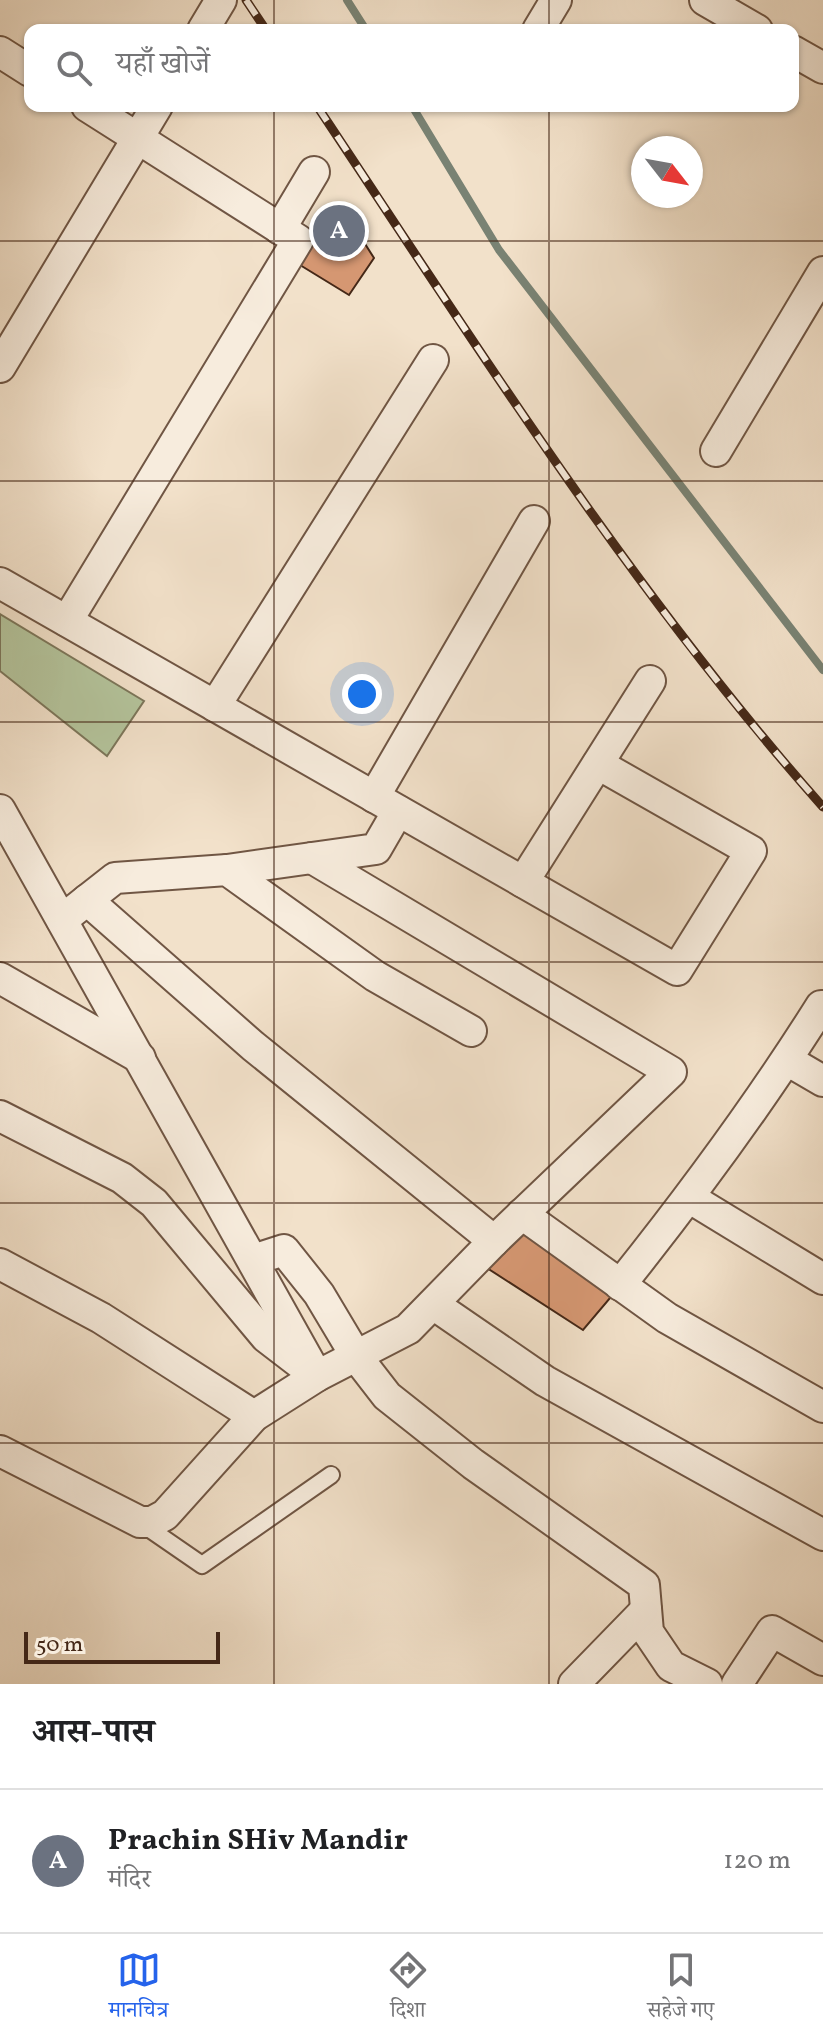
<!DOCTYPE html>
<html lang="hi">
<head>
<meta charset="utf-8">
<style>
  body { margin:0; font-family:Vollkorn,"Noto Serif Devanagari",serif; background:#f2f2f2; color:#202124 }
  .compass { position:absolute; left:631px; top:136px; width:72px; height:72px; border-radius:50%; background:#fff; box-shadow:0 2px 6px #0004; rotate:121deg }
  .scale { position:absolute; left:24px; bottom:20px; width:196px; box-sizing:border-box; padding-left:8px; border:4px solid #452817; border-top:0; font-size:22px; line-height:28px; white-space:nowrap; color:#452817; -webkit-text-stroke:6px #f7ecdd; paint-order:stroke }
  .you { position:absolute; left:362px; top:694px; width:28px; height:28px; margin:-20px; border:6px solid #fff; border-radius:50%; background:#1a73e8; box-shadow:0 0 0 12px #1a73e833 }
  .badge { display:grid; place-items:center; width:52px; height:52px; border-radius:50%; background:#2563eb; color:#fff; font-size:26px; font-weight:700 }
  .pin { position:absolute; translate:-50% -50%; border:4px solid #fff; box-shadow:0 2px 8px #0006 }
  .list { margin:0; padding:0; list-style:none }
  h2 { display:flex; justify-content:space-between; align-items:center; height:104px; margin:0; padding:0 32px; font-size:34px }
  h2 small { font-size:26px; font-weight:400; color:#757577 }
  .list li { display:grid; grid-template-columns:52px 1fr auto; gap:24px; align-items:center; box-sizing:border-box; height:144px; padding:0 32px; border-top:2px solid #e0e0e0 }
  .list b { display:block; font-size:30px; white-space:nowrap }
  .list p { margin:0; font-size:26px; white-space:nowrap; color:#757577 }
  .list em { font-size:26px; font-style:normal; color:#757577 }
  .icon { flex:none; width:44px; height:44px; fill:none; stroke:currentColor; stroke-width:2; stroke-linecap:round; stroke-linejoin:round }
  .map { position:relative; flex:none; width:823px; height:1684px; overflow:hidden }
  .search { position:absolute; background:#fff; box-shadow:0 2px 6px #0004; left:24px; right:24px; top:24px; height:88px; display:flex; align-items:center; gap:20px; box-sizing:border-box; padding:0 28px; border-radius:16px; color:#757577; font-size:30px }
  .sheet { height:248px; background:#fff }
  nav { display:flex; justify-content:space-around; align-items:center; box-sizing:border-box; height:112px; border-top:2px solid #e0e0e0; background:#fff; font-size:22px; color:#757577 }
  nav a { display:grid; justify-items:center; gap:4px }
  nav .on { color:#2563eb }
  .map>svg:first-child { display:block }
</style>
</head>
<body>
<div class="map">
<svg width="823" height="1684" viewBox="0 0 823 1684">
  <rect width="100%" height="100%" fill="#f2e1ca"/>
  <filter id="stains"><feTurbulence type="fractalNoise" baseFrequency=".0025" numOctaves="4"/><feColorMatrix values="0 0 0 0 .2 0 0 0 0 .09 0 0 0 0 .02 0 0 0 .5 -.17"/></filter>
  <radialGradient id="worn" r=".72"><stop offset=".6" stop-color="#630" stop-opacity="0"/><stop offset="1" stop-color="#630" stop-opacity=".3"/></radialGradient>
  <polygon fill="#b4c49c" stroke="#7c765a" stroke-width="2" points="0,614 144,701 107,756 0,671"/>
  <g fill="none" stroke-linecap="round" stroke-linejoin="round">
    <g stroke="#798273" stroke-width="8">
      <polyline points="347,0 366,30"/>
      <polyline points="412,106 499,250 823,670"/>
    </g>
  </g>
  <g fill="#d59772" stroke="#452817" stroke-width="2">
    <polygon points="339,203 374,258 349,295 300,265"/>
    <polygon points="521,1227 616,1291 583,1330 487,1268"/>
  </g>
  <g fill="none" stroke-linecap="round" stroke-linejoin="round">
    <defs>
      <polyline id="lane" points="141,1523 202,1565 331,1475"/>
      <g id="street">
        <polyline points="705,0 757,30"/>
        <polyline points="203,30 221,0"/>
        <polyline points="538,30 556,0"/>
        <polyline points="793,51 823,68"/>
        <polyline points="0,52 30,71"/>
        <polyline points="280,229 314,172"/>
        <polyline points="0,367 157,106"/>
        <polyline points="716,451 823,272"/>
        <polyline points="0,583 677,970 751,851 598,764"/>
        <polyline points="67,621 298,240 87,106"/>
        <polyline points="215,706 433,360"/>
        <polyline points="374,797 534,521"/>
        <polyline points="0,810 317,1376"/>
        <polyline points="227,870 376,849 398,811"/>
        <polyline points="523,882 650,681"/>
        <polyline points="87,900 115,878 227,870 375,976 471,1031"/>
        <polyline points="62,920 87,900 253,1046 494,1241"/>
        <polyline points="0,978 140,1058"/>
        <polyline points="787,1060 823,1081"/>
        <polyline points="0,1116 122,1178 154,1203 266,1337 309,1370"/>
        <polyline points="690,1198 823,1279"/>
        <polyline points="522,1214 667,1318 823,1407"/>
        <polyline points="253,1260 284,1250 319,1294 356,1356 387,1396 473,1464 644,1585 648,1632 671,1666 707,1684"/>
        <polyline points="0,1264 101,1318 254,1416"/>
        <path d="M620 1285C692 1195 760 1103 821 1006L823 1007"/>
        <polyline points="433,1304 545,1381 823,1535"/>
        <polyline points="0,1451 140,1522 152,1522 165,1515 254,1416 317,1376 408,1329 494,1241 671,1072 312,858"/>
        <polyline points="574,1684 646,1610"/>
        <polyline points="737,1684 772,1631 823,1660"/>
      </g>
    </defs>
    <use href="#lane" stroke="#705644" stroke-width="20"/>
    <use href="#street" stroke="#705644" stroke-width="34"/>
    <use href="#lane" stroke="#f7ecdd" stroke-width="16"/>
    <use href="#street" stroke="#f7ecdd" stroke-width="30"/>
    <defs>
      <g id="rail">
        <polyline points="246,0 266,30"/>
        <path d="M317 106C477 346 631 591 823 807"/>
      </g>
    </defs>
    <use href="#rail" stroke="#452817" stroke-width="9"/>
    <use href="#rail" stroke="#f7ecdd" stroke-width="6" stroke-dasharray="18" stroke-linecap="butt"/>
  </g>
  <path fill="none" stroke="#452817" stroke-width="2" stroke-opacity="0.55" d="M274 0V30M549 0V30M274 106V1684M549 106V1684M0 241H823M0 481H823M0 722H823M0 962H823M0 1203H823M0 1443H823"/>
  <rect width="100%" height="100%" filter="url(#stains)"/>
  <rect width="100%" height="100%" fill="url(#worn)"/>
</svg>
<svg class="compass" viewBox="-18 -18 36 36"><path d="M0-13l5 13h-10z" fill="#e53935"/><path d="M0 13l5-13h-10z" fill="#757577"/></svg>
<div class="scale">50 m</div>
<div class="you"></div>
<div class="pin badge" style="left:339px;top:231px;background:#6b7280">A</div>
<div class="search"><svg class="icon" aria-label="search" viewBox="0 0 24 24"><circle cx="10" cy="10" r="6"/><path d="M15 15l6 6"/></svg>यहाँ खोजें</div>
</div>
<section class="sheet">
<h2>आस-पास<small></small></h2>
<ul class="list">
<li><span class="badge" style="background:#6b7280">A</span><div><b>Prachin SHiv Mandir</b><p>मंदिर</p></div><em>120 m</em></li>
</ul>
</section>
<nav>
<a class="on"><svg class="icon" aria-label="map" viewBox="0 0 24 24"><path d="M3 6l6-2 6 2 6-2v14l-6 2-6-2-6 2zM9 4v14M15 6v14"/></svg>मानचित्र</a>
<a><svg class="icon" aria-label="directions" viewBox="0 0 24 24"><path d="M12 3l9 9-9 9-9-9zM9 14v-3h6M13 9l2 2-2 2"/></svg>दिशा</a>
<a><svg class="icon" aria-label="saved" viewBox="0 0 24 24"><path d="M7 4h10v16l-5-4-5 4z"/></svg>सहेजे गए</a>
</nav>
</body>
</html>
